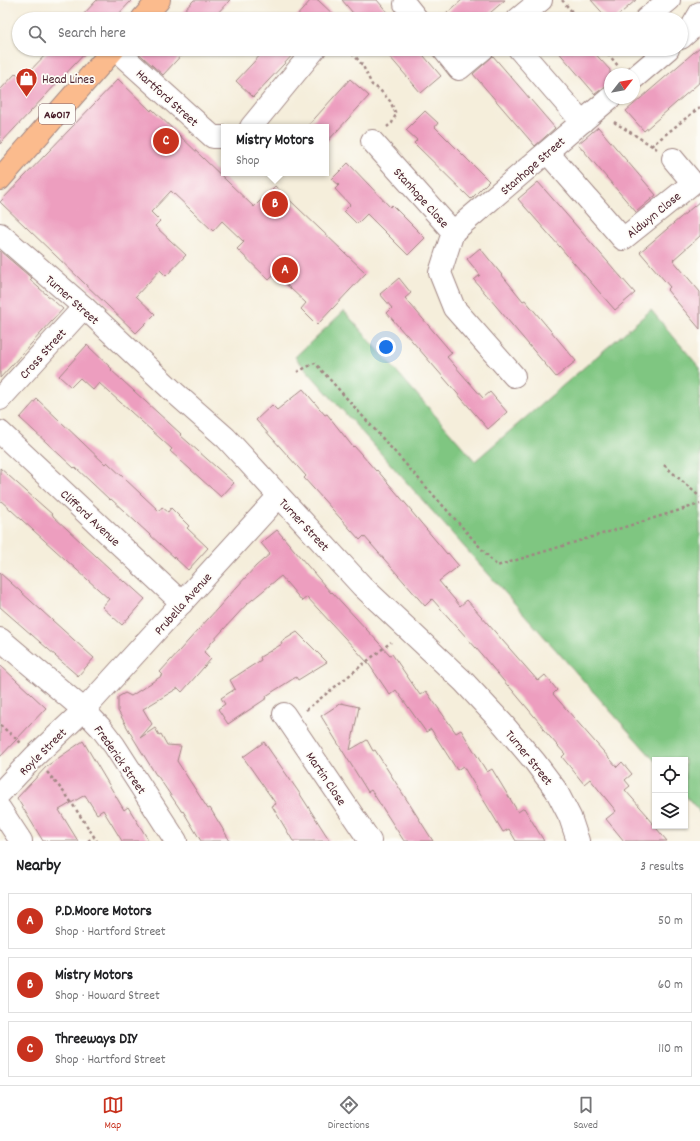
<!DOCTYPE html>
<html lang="en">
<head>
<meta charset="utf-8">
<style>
  body { margin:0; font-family:Dekko,sans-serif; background:#f6f6f6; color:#202124 }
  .controls { position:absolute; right:12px; bottom:12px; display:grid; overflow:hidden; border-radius:0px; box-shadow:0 1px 3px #0004 }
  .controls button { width:36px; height:36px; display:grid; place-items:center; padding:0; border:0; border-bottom:1px solid #e0e0e0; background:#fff; color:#202124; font:20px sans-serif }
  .compass { position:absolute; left:604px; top:68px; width:36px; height:36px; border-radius:50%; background:#fff; box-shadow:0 1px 3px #0004; rotate:59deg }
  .you { position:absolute; left:386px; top:347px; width:14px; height:14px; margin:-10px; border:3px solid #fff; border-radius:50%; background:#1a73e8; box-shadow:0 0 0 6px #1a73e833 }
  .badge { display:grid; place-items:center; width:26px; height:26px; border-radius:50%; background:#c8321e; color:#fff; font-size:13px; font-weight:700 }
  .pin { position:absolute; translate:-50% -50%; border:2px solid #fff; box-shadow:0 1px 4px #0006 }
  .popup { position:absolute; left:221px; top:124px; width:108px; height:52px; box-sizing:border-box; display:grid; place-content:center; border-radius:0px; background:#fff; filter:drop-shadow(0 1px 3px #0005); font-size:13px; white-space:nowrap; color:#757577 }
  .popup b { font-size:15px; color:#202124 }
  .popup::after { content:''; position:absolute; left:50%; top:100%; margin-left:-8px; border:8px solid transparent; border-top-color:#fff }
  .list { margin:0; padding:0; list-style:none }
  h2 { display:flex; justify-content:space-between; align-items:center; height:52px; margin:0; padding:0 16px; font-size:17px }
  h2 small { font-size:13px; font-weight:400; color:#757577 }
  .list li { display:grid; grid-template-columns:26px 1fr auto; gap:12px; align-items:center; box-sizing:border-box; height:56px; margin:0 8px 8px; padding:0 8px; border:1px solid #e0e0e0; border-radius:0px }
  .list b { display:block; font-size:15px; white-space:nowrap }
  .list p { margin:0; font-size:13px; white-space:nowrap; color:#757577 }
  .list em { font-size:13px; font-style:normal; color:#757577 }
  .icon { flex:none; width:22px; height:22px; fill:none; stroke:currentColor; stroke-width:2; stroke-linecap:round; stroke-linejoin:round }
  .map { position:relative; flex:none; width:700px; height:841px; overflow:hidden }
  .search { position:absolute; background:#fff; box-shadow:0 1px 3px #0004; left:12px; right:12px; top:12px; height:44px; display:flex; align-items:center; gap:10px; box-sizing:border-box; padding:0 14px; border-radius:22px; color:#757577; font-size:15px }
  .sheet { height:244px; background:#fff }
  nav { display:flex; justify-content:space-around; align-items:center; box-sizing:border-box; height:56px; border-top:1px solid #e0e0e0; background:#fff; font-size:11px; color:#757577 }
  nav a { display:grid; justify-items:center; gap:2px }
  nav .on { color:#c8321e }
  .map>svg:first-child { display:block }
</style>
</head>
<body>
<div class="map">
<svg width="700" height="841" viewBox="0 0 700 841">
  <rect width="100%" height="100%" fill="#fdfcf7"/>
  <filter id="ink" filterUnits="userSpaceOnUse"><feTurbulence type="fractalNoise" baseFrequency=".025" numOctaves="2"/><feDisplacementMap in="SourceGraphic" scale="8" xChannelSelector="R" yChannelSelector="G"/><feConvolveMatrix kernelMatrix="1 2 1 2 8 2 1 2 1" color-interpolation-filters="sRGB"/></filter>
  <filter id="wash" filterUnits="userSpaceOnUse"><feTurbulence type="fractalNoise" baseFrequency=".012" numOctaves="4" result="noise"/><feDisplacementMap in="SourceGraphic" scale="16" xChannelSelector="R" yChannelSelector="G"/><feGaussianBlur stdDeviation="0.9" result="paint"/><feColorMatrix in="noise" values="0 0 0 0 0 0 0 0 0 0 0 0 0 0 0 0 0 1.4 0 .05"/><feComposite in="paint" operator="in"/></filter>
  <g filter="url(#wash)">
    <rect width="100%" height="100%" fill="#f5eedb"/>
    <polygon fill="#7fc681" stroke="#647256" points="651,310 700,368 700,812 685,795 685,760 655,760 655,761 295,357 344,311 475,461"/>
    <g id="blocks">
      <g fill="#ed9ebf">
        <polygon points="97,0 132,0 114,19 79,19"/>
        <polygon points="194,0 230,0 212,19 176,19"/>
        <polygon points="311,0 318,0 338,19 294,19"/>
        <polygon points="342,0 377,0 393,19 358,19"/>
        <polygon points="462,0 505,0 483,19 440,19"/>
        <polygon points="591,0 636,0 614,19 608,19"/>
        <polygon points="700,47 700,82 644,131 626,111"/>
        <polygon points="51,49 89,49 0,144 0,90 16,73 22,79"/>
        <polygon points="134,49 187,49 163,75"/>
        <polygon points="266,49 298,49 253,97 236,81"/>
        <polygon points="383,49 418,49 441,76 421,93"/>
        <polygon points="556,49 591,49 610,70 610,83 595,94"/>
        <polygon points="493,56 555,128 535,146 473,74"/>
        <polygon points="118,79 151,111 152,109 254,207 275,186 366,273 317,325 301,309 306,303 275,274 269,280 237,249 244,242 222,221 213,231 171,191 151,212 160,221 155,226 186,255 166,276 160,270 136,296 155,314 136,333 0,202"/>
        <polygon points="350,79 369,96 326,143 326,127 307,127"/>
        <polygon points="425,111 438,123 435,127 489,181 471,199 414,143 417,140 406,130"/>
        <polygon points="598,127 656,195 636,212 578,144"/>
        <polygon points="348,163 390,207 392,205 425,238 408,255 367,214 357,224 344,211 350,205 335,189 339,185 332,179"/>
        <polygon points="538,182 635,293 615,310 518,199"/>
        <polygon points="700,201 700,236 673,260 700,292 700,329 667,290 670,287 640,252"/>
        <polygon points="480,248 523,301 525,300 576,361 556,377 474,280 480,275 467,259"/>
        <polygon points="0,251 28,275 32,278 30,280 63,309 0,378"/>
        <polygon points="399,278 411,293 405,298 452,353 447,357 483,398 490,392 507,412 488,429 406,334 405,334 387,313 392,308 380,294"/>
        <polygon points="87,345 112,369 111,370 181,434 180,435 234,483 221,497 170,451 172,449 99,383 93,390 80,378 71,387 59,376"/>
        <polygon points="303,389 325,415 327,414 353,447 354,446 376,471 377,470 412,511 411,511 447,554 448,553 459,566 439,581 460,606 467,600 538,681 545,675 557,690 553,694 617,767 622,762 632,774 625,780 630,786 625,790 648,816 647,817 667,841 624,841 606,819 616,811 590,779 584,784 562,757 565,754 543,729 544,728 508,685 508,686 476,648 432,599 425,606 364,536 360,540 304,478 306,476 256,420 272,405 277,410"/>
        <polygon points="37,399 105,464 107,462 159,511 162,507 168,512 171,508 189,526 187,528 208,548 188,570 111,499 110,500 75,467 74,468 20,418"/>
        <polygon points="0,468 53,515 53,516 124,582 125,581 145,599 122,625 102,607 109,599 0,500"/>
        <polygon points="277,530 331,593 332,592 390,655 392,654 420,695 426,691 456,733 461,730 487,772 492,769 518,812 524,808 544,841 516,841 509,829 503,832 463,766 457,770 431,729 426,732 396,690 390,695 368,663 307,597 302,601 281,576 247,604 212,642 204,652 211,659 182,692 178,688 143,709 152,724 140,738 155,728 159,735 161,734 167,745 181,746 177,761 208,809 210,808 230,841 201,841 183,811 182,812 157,775 156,775 132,736 118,711 118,697 125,693 131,696 163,675 160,672 256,566 270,554 261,543"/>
        <polygon points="0,573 94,658 78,676 55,656 56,656 0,607"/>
        <polygon points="297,632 327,662 298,680 296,677 266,696 267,698 228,724 218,709 225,704 221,698 235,689 230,680 261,660 260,657 282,644 281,642"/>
        <polygon points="0,665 46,708 0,757"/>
        <polygon points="341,703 359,707 350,750 367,740 373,751 375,750 433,841 404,841 371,790 368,792 321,716"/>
        <polygon points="83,741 124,810 128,807 149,841 122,841 103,810 97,814 85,795 59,810 78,841 43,841 17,798 47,766"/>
        <polygon points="264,742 298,791 330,841 293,841 272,806 276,804 243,757"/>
      </g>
    </g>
  </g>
  <g filter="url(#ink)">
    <use href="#blocks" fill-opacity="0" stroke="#a08683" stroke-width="1"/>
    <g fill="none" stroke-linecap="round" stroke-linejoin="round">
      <defs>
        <g id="minor">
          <polyline points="405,4 417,19"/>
          <polyline points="518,19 541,0"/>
          <polyline points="646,19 669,0"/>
          <polyline points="681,38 690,30 700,13"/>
          <polyline points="115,49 213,137 224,137"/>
          <polyline points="443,49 459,69 483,49"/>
          <polyline points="519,49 582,122"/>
          <polyline points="634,78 668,49"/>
          <polyline points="251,127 315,49"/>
          <polyline points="372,141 453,232 440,273 454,308 514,376"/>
          <polyline points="547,152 623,239 693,183 673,159"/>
          <polyline points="453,232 610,98"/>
          <polyline points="0,234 84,307 175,393 226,438 362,586 464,682 503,724 535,762 556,790 570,817 578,841"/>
          <polyline points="0,399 84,307"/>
          <polyline points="0,432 182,603"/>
          <polyline points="0,639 84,710 101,728 114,745 176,841"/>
          <polyline points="284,714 370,841"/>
          <polyline points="0,793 35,756 84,710 279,496"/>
          <polyline points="0,809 21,841"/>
        </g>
        <g id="highway">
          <polyline points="142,19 159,0"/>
          <polyline points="0,179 114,49"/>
        </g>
      </defs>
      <use href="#minor" stroke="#a08683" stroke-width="24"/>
      <use href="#highway" stroke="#a08683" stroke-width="24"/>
      <g stroke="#a08683" stroke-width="2.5" stroke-dasharray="3 3" stroke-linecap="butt">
        <polyline points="562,0 578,19"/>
        <polyline points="348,49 355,56 363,66 372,85 379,89 390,101 396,114 392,123 387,127"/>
        <polyline points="604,49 619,67"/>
        <polyline points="607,53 611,49"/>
        <polyline points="614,122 657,149"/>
        <polyline points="651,146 700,107"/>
        <polyline points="297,372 315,363 497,566 700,504"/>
        <polyline points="664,465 700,497"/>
        <polyline points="306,710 391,642"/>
        <polyline points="0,725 21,743"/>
        <polyline points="47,772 67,796 97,841"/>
        <polyline points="88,841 94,837"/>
      </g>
      <use href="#minor" stroke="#fff" stroke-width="22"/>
      <use href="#highway" stroke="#fbbb8d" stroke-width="22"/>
    </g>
  </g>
  <defs>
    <symbol id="shop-pin" viewBox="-11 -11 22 30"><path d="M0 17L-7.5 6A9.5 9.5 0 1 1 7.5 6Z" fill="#c8321e" stroke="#fdfcf7"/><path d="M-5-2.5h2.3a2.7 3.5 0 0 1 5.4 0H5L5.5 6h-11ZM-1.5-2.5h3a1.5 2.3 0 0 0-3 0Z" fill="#fff"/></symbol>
  </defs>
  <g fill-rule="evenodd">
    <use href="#shop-pin" x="14" y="66" width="25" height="34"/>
  </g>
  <g text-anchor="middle" stroke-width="3.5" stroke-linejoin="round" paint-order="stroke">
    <rect fill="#fdfcf7" stroke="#806168" stroke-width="1" x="39" y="104" width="36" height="20" rx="3"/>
    <g font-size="12" font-weight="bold" fill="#4a1f2b">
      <text x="57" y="118">A6017</text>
    </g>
    <g font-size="13" fill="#4a1f2b" stroke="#fdfcf7" text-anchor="start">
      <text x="42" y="83">Head Lines</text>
    </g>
    <g font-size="13" fill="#4a1f2b" stroke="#fdfcf7">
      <text transform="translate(168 97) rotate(42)" y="5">Hartford Street</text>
      <text transform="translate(532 165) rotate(-41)" y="5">Stanhope Street</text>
      <text transform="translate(422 197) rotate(48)" y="5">Stanhope Close</text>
      <text transform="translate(653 214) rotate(-39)" y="5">Aldwyn Close</text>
      <text transform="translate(73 299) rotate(42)" y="5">Turner Street</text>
      <text transform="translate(42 353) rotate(-48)" y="5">Cross Street</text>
      <text transform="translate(91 517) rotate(43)" y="5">Clifford Avenue</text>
      <text transform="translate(305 524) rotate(47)" y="5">Turner Street</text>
      <text transform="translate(182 603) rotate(-48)" y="5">Prubella Avenue</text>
      <text transform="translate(42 751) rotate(-45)" y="5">Royle Street</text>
      <text transform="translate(530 757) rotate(51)" y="5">Turner Street</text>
      <text transform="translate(121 759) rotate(55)" y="5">Frederick Street</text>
      <text transform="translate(327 778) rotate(56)" y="5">Martin Close</text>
    </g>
  </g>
</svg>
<div class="controls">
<button><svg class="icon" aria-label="locate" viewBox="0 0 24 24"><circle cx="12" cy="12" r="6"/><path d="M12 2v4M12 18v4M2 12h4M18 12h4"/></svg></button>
<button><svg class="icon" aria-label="layers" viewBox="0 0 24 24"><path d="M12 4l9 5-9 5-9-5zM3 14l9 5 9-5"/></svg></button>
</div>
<svg class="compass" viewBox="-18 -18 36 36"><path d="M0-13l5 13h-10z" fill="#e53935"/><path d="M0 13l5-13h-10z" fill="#757577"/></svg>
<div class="you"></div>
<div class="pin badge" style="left:285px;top:270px">A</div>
<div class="pin badge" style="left:275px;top:204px">B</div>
<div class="popup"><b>Mistry Motors</b>Shop</div>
<div class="pin badge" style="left:166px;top:141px">C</div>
<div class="search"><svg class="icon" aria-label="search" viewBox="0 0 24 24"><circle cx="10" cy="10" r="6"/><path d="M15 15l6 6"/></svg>Search here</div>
</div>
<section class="sheet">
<h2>Nearby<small>3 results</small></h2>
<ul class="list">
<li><span class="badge">A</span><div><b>P.D.Moore Motors</b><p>Shop · Hartford Street</p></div><em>50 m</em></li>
<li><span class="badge">B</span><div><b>Mistry Motors</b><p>Shop · Howard Street</p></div><em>60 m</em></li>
<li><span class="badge">C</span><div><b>Threeways DIY</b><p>Shop · Hartford Street</p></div><em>110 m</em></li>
</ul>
</section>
<nav>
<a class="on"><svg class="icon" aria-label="map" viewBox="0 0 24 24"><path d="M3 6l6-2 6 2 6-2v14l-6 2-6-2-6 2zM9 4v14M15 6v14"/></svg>Map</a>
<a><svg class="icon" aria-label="directions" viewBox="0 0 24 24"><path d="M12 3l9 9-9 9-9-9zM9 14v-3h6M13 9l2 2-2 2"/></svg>Directions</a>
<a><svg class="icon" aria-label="saved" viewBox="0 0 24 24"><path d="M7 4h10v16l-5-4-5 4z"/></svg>Saved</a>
</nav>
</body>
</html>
